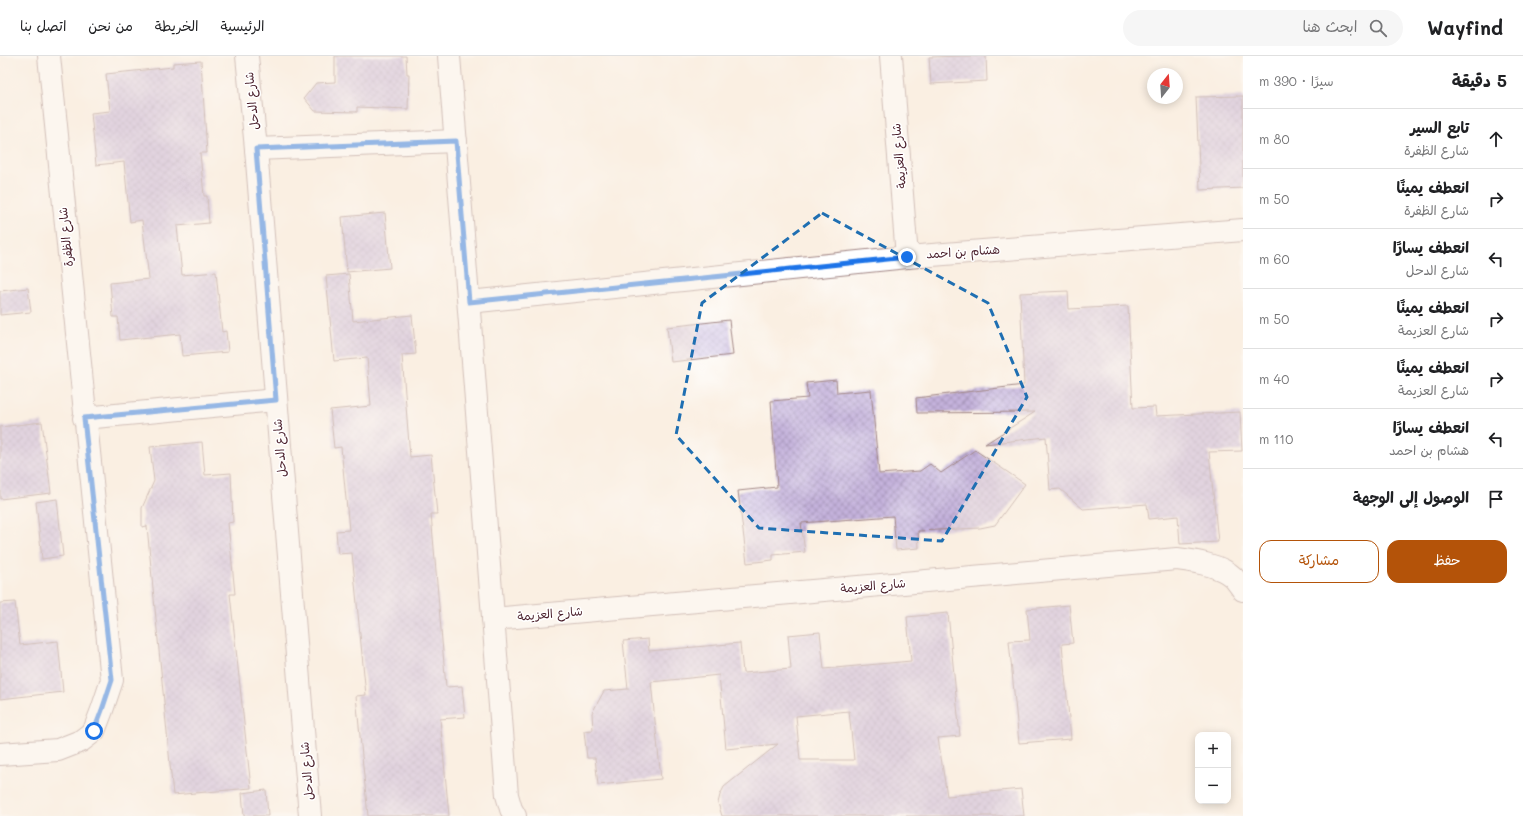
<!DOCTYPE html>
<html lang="ar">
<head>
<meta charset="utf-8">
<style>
  body { margin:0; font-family:Mali,"Playpen Sans Arabic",sans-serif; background:#f6f6f6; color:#202124; direction:rtl }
  .controls { position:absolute; right:12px; bottom:12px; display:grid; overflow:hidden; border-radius:8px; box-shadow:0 2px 10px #0003 }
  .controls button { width:36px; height:36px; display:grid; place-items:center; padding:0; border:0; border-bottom:1px solid #e0e0e0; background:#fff; color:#202124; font:20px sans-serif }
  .compass { position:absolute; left:1147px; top:12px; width:36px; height:36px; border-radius:50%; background:#fff; box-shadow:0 2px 10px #0003; rotate:17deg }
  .stop { position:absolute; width:12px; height:12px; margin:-9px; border:3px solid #1a73e8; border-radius:50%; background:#fff }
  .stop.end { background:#1a73e8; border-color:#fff; box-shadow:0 1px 4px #0008 }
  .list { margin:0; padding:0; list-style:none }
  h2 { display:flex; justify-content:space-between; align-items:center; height:52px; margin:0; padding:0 16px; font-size:17px }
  h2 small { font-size:13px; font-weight:400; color:#757577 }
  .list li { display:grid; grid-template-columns:26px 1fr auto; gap:12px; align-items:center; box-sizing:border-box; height:60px; padding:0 16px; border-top:1px solid #e0e0e0 }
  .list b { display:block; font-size:15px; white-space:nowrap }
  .list p { margin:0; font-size:13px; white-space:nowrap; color:#757577 }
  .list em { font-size:13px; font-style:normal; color:#757577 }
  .actions { display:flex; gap:8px; padding:12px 16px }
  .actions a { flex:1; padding:9px 0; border:1px solid #b45309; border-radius:12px; text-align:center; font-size:14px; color:#b45309 }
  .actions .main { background:#b45309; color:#fff }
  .icon { flex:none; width:22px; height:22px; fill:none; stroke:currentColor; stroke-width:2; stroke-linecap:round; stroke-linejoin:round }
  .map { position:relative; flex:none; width:1243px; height:760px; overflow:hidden; direction:ltr }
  header { display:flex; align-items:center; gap:24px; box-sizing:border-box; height:56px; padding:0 20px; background:#fff; border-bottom:1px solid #e0e0e0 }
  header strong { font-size:19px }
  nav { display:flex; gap:22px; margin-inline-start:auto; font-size:14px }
  .search { width:280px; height:36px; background:#f6f6f6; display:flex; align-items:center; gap:10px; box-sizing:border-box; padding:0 14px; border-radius:22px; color:#757577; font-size:15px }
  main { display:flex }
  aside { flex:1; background:#fff }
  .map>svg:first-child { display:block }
</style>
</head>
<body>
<header>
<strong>Wayfind</strong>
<div class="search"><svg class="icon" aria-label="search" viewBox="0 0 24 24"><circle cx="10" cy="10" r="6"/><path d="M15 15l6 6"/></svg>ابحث هنا</div>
<nav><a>الرئيسية</a><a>الخريطة</a><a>من نحن</a><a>اتصل بنا</a></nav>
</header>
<main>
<aside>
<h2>5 دقيقة<small>سيرًا · 390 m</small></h2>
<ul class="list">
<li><svg class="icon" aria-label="ahead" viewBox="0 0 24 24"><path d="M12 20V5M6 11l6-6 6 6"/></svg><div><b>تابع السير</b><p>شارع الظفرة</p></div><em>80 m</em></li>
<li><svg class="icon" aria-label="right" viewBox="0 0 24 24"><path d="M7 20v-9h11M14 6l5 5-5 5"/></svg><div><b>انعطف يمينًا</b><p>شارع الظفرة</p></div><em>50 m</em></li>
<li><svg class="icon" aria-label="left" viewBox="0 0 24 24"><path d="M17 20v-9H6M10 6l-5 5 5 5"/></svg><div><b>انعطف يسارًا</b><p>شارع الدحل</p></div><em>60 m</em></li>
<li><svg class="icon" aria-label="right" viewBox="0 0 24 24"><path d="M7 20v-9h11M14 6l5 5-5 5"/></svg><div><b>انعطف يمينًا</b><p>شارع العزيمة</p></div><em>50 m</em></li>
<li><svg class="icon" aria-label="right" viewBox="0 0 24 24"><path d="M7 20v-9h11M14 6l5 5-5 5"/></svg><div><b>انعطف يمينًا</b><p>شارع العزيمة</p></div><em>40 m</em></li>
<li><svg class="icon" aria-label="left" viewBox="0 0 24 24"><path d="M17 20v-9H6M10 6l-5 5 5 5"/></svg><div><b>انعطف يسارًا</b><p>هشام بن احمد</p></div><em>110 m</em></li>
<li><svg class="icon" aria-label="arrive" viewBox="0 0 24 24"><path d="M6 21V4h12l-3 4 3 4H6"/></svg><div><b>الوصول إلى الوجهة</b></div></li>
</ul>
<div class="actions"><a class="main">حفظ</a><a>مشاركة</a></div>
</aside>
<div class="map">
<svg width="1243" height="760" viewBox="0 0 1243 760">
  <defs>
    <pattern id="building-cross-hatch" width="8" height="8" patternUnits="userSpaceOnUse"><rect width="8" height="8" fill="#c4b2dc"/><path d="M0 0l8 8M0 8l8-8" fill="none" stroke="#a190b3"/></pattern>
  </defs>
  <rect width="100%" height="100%" fill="#fff"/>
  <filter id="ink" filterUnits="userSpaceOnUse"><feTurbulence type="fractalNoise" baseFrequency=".025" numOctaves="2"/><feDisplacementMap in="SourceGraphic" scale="8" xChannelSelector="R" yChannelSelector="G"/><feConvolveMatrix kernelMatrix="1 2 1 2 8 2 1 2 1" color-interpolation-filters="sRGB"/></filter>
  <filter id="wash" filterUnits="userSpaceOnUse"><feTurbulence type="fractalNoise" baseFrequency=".012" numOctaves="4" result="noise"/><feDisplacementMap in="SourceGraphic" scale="16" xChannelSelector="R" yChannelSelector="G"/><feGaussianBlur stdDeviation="0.9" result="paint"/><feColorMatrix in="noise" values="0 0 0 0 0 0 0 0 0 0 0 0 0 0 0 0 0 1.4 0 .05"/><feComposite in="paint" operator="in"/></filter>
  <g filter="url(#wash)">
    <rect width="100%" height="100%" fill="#faefe2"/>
    <g id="blocks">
      <g fill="url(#building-cross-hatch)" fill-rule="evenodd">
        <polygon points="335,0 406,0 407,18 409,18 408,53 357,51 357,56 315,55 304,42 316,27 335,26"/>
        <polygon points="961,0 986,0 987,25 931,28 929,1"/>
        <polygon points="201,5 207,97 200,97 204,140 207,140 209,167 177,170 182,219 216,216 222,276 226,275 228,296 182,300 180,278 120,284 118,261 113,261 110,227 149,223 142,164 130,166 124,106 96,109 91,57 110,55 106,18 173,11 173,7"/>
        <polygon points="1243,40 1243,132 1200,134 1196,41"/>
        <polygon points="385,157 390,212 347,216 342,161"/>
        <polygon points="349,218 353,265 412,259 416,298 402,299 410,401 431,399 437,458 431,458 446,631 462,630 465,661 440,663 449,760 368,760 356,640 366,639 352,497 338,498 336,475 349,474 341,391 334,392 330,354 371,350 367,302 334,305 326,220"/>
        <polygon points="28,232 31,256 0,259 0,235"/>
        <polygon points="1068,235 1069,253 1128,250 1133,352 1155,351 1156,360 1240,356 1242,395 1209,396 1218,486 1180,488 1178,460 1149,463 1147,448 1083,453 1060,433 1050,434 1046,381 985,388 1035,356 917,357 916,342 1024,329 1020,237"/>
        <polygon points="729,264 733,299 671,306 667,271"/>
        <polygon points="836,324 837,337 871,334 879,418 920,415 930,408 941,417 975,394 1025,428 995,469 980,472 918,475 919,492 896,494 893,460 801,467 805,496 773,499 773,504 747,507 738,435 777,431 771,345 808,342 806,327"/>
        <polygon points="42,366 51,437 0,443 0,371"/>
        <polygon points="202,386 205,419 231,417 233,466 228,467 235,538 230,538 251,732 173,739 147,470 142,471 142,452 154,425 150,391"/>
        <polygon points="57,443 63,500 42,503 36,446"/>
        <polygon points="15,546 20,589 58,585 63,636 0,643 0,547"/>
        <polygon points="1069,549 1073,587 1062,588 1071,683 1019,687 1009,585 1030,584 1027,553"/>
        <path d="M948 557 960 680 938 682 947 740 1021 733 1024 760H722L718 747 720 739 724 731 778 688 726 693 719 619 651 626 661 723 598 729 595 702H587L584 675 593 674 592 657 604 635 628 633 623 585 648 583 649 595 740 587 743 617 791 613 788 579 820 576 824 613 911 605 907 561ZM849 655 854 704H800L796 660Z"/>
        <polygon points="266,734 268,760 244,760 242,737"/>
      </g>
    </g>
  </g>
  <g filter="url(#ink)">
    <use href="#blocks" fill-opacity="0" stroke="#a28786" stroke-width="1"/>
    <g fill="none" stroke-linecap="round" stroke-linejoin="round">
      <defs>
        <g id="street">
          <polyline points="247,0 256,93 310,760"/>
          <polyline points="449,0 507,739 511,753 515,760"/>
          <polyline points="891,0 907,201"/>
          <polyline points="256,93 456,85"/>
          <polyline points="469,246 907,201 1243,174"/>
          <polyline points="84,362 276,344"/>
          <path d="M493 563 1177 503C1193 505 1221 509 1233 521 1237 525 1240 530 1243 534"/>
          <polyline points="0,698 58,694 81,685 94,675 102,654 112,624 49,0"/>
        </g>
      </defs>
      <use href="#street" stroke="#a28786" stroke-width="24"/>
      <use href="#street" stroke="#fff" stroke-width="22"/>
    </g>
  </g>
  <g fill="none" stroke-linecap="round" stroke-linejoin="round" filter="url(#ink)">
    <polyline stroke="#1a73e8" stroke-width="5" points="94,675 102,654 112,624 84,362 276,344 256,93 456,85 469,246 907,201"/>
  </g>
  <path d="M0 0H1243V760H0ZM822 157 988 247 1027 341 942 485 759 472 676 379 702 247Z" fill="#faefe2" fill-opacity=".55" fill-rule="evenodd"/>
  <path fill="none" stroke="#1f6fb2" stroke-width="3" stroke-dasharray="8 5" stroke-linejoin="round" d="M822 157 988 247 1027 341 942 485 759 472 676 379 702 247Z"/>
  <g text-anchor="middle" stroke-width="3" stroke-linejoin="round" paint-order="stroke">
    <g font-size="12" fill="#4a1f2b" stroke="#fff">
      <text transform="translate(252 45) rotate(-96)" y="4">شارع الدحل</text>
      <text transform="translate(899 100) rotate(-95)" y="4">شارع العزيمة</text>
      <text transform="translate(66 181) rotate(-96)" y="4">شارع الظفرة</text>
      <text transform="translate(963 196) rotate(-4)" y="4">هشام بن احمد</text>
      <text transform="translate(280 392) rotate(-95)" y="4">شارع الدحل</text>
      <text transform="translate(873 530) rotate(-5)" y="4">شارع العزيمة</text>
      <text transform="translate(550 558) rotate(-5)" y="4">شارع العزيمة</text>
      <text transform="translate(307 715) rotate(-95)" y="4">شارع الدحل</text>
    </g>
  </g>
</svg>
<div class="controls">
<button>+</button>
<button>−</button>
</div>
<svg class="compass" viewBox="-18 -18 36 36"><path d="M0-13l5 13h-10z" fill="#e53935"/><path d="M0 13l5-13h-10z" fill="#757577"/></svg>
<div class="stop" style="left:94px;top:675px"></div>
<div class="stop end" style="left:907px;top:201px"></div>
</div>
</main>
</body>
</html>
